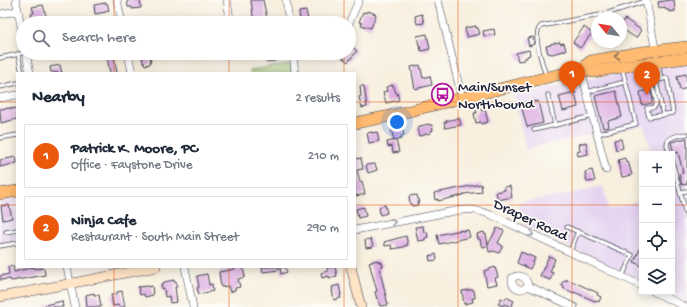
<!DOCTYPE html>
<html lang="en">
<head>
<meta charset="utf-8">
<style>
  body { margin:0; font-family:"Gochi Hand",sans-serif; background:#f6f6f7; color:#1f2937 }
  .controls { position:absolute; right:12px; bottom:12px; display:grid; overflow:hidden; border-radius:0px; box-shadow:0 2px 10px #0003 }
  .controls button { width:36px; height:36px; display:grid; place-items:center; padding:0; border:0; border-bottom:1px solid #e0e1e3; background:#fff; color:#1f2937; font:20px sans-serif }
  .compass { position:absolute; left:591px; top:12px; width:36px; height:36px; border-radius:50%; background:#fff; box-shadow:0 2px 10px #0003; rotate:300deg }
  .you { position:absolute; left:397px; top:122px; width:14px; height:14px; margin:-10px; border:3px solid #fff; border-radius:50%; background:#1a73e8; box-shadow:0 0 0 6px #1a73e833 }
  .badge { display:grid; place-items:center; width:26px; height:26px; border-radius:50%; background:#ea580c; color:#fff; font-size:13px; font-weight:700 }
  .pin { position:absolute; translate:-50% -33px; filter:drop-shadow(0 1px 2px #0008) }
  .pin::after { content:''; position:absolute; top:21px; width:14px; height:12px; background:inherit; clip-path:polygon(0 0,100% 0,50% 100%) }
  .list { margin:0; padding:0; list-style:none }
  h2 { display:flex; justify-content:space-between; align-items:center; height:52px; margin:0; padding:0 16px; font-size:17px }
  h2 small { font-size:13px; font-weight:400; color:#747a83 }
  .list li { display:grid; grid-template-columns:26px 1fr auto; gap:12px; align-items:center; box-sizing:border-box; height:64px; margin:0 8px 8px; padding:0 8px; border:1px solid #e0e1e3; border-radius:0px }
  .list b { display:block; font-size:15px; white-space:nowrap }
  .list p { margin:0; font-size:13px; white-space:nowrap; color:#747a83 }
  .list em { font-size:13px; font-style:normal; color:#747a83 }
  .icon { flex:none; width:22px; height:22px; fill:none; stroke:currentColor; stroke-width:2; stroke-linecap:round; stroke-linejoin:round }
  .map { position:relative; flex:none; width:687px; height:307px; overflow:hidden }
  .search { position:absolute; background:#fff; box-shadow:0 2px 10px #0003; left:16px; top:16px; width:340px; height:44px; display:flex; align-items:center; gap:10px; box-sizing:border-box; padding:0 14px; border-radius:22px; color:#747a83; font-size:15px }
  .panel { position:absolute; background:#fff; box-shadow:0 2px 10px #0003; left:16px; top:72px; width:340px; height:196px; border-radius:0px }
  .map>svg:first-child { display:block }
</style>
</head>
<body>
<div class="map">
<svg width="687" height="307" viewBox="0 0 687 307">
  <rect width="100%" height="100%" fill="#fdfcf7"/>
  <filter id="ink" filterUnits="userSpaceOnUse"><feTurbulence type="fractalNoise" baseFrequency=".025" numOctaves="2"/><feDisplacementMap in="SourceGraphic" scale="8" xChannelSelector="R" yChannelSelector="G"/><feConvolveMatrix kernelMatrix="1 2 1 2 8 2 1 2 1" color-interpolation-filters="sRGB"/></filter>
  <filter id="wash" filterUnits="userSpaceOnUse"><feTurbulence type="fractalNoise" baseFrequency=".012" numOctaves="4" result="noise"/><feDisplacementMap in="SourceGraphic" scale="16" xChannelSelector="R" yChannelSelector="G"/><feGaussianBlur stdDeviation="0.9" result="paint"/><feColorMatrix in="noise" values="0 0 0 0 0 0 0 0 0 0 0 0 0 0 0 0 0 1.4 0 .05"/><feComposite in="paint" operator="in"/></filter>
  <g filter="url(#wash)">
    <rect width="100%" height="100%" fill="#f8efde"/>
    <g fill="#e5d3f1">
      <polygon points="687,64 687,302 666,292 672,292 672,154 652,154 644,125 601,135 589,135 547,144 526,150 514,95 632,71"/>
      <polygon points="603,186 608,209 642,200 642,281 525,226 518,202 560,196"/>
      <polygon points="17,198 17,240 0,244 0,201"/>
    </g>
    <polygon fill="#a0c36d" stroke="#617254" points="292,63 293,73 250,73 250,70"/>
    <g id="blocks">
      <g fill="#ddafe2">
        <polygon points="127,0 140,0 141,8 132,9 132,7 128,7"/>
        <polygon points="251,0 263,0 268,23 254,23"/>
        <polygon points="670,0 674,0 675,11 669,12 669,10 666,10 665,7 659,8 658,2"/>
        <polygon points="105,3 107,3 109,10 106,11 106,12 95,14 94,5"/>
        <polygon points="43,5 47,19 33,22 31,14 34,13 32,7"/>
        <polygon points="306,11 308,20 300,21 299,12"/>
        <polygon points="367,11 376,14 371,28 361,25 362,23 359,22 363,12 366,13"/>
        <polygon points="422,14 424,23 417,24 415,16"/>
        <polygon points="157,18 158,23 151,23 150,19"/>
        <polygon points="625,19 641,30 636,38 621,28 621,25"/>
        <polygon points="476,26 476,28 478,28 480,34 467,37 465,28"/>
        <polygon points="584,27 592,33 580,48 573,42"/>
        <polygon points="494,29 495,35 484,36 483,31"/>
        <polygon points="427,34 430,49 421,51 420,46 419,46 417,36"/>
        <polygon points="533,37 534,44 529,46 527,38"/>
        <polygon points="560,42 560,44 564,43 566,50 552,54 548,53 546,46 551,45 550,44"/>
        <polygon points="349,44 357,51 348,62 340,56 343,53 349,53"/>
        <polygon points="529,50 530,55 527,56 527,58 524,58 524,60 518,61 516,53"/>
        <polygon points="149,53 151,61 150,61 150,64 145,65 144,62 143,63 142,54"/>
        <polygon points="268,53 279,53 279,57 274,58 275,61 266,62 264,54"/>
        <polygon points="114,56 117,73 110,73 107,57"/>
        <polygon points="60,65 62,73 51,72 50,67"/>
        <polygon points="420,65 423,78 430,76 432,85 415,89 411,67"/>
        <polygon points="686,74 687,88 680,90 677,76"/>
        <polygon points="393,85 396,93 397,93 399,100 386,103 383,92 387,91 386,87"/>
        <polygon points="360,86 364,86 367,107 362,108 362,106 361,106 359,97 361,96"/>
        <polygon points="650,90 653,99 652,99 652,103 642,105 640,92"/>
        <polygon points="616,91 622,117 608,121 609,127 603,128 595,96"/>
        <polygon points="575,92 578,107 563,111 559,96"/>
        <polygon points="534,101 535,102 538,101 543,123 527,127 521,105"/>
        <polygon points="11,108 11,109 17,108 17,119 1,123 0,109"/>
        <polygon points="481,109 482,111 485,110 488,122 481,124 481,122 476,123 474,113 477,113 476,110"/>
        <polygon points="459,118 461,125 445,128 444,122 447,122 446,121"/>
        <polygon points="429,124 429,125 432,125 433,130 430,131 431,133 425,134 425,135 419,136 417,128 421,127 420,126"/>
        <polygon points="401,125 404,135 401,136 401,139 394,141 391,129"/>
        <polygon points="372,132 372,133 377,132 379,141 369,143 367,133"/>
        <polygon points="687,138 687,184 682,185 679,174 683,173 678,152 674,153 671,142"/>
        <polygon points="621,139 623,148 616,150 614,140"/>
        <polygon points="396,140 399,152 393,153 392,146 388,147 387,142"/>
        <polygon points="586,142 588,154 578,156 577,152 580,151 579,144"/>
        <polygon points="16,157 17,163 0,167 0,160"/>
        <polygon points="361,158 363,169 357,170 360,182 362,181 365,194 356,196 355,191 355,159"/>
        <polygon points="625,158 626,162 628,161 632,175 622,177 618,163 619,163 618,160"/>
        <polygon points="373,164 375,164 377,170 368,173 366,165"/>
        <polygon points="592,170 595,181 587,182 585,172"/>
        <polygon points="481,184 482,192 463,194 463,195 438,201 438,199 435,200 434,193"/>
        <polygon points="510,186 512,197 498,200 496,192 505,190 504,187"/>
        <polygon points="417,195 419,203 417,203 418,205 412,206 411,204 410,204 409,196"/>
        <polygon points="9,205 12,218 3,220 1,206"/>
        <polygon points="385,205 387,213 380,215 379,207"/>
        <polygon points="364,207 366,216 358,218 356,209"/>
        <polygon points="423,226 424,233 427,232 428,237 425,238 425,240 418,241 415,227"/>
        <polygon points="497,228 504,231 498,243 503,246 499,253 494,251 489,252 488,246 483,247 482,245 481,245 480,239 478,239 477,234 484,232 485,235 486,234 488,245"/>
        <polygon points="462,230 462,231 468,230 470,237 439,244 437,235"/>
        <polygon points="406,236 408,245 404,246 404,247 392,249 391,245 385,246 384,242"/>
        <polygon points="371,239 373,247 366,248 365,240"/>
        <polygon points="642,245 642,266 634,262"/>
        <polygon points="521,252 535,258 530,269 517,263"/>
        <polygon points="436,254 437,260 430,261 429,256"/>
        <polygon points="549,256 555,259 550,272 553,273 550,280 540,276"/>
        <polygon points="378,260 378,262 381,261 383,266 380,267 381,271 380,271 388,305 380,306 378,298 377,299 375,292 377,291 369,262"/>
        <polygon points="13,266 14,272 34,267 34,269 44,268 45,275 11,281 10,279 0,280 0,276 9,274 8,267"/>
        <polygon points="234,267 243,267 245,277 238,279 240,287 235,288 235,290 230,292 228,286 221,287 219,272 235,269"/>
        <polygon points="262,267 279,267 279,270 263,272"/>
        <polygon points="285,267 287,272 281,274 280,268"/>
        <polygon points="332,267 335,267 337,276 329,278 329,276 322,278 321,273 328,271 327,268"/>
        <polygon points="495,267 498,277 495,278 497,284 487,286 484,271"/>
        <polygon points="207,274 209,285 212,284 213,291 199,294 197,288 199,287 197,276"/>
        <polygon points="567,279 598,293 597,295 601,297 599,302 595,300 595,301 574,292 574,293 563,288 564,287 561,285 564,280 567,281"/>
        <polygon points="174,280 174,282 176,281 177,287 175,287 177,302 170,303 169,296 165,297 164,288 162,289 161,284 164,283 164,282"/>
        <polygon points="339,285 341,295 340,295 341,298 334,300 332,290 333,290 332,287"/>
        <polygon points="148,286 148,287 152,286 153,295 145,297 144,294 140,295 138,287"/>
        <polygon points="469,290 474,290 475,298 472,298 473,302 464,304 462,291"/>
        <polygon points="122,291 125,307 119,307 118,305 113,306 111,295 117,294 117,292"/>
        <polygon points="94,293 94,295 99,295 101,307 87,307 86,295"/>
        <polygon points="506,297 514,301 511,307 504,304 503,306 498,304 501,298 505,300"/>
        <polygon points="62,301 63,307 45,307 45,305"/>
      </g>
    </g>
  </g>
  <g filter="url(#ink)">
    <use href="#blocks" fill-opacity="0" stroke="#424153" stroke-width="1"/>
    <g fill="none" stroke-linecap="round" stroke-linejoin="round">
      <defs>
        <g id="lane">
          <polyline points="18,54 22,73"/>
          <polyline points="0,58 23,53"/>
          <polyline points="658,64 661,79"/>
          <path d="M546 76C543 64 531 35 541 26L605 14 646 1"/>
          <path d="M667 78 673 113 649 117 647 108C648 108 653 108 654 107 660 103 652 86 649 82Z"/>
          <polyline points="656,80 663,115"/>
          <polyline points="0,87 17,83"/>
          <polyline points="587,92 625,82"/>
          <polyline points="548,95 555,125"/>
          <polyline points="534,130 593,116"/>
          <polyline points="597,134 636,124 622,68"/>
          <polyline points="0,138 17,135"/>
          <path d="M670 154C669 151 667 147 667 144 667 136 681 135 687 134"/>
          <polyline points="672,161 687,218"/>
          <polyline points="680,192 687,191"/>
          <polyline points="567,227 632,255 622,277"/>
          <polyline points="6,232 17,230"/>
          <polyline points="0,246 17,243"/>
          <polyline points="570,251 578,232"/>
        </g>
        <g id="street">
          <polyline points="16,0 23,37"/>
          <polyline points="117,0 122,23"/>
          <polyline points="227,0 230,19"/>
          <polyline points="286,0 289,23"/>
          <polyline points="438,0 462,98"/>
          <polyline points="646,0 656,53"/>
          <polyline points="0,14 18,11"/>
          <polyline points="349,23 359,0"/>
          <polyline points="26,53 30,73"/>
          <polyline points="128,53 132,73"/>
          <polyline points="293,53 295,73"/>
          <polyline points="293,54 309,53"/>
          <polyline points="581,69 606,170"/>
          <polyline points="0,98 17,95"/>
          <path d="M355 230 449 212C470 208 479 209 498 218L642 286"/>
          <polyline points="67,267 75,307"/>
          <polyline points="185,267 193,307"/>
          <path d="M528 286C522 291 516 290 512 283V278C519 273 527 277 528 286L574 307"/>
          <polyline points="654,292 686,307"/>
        </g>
        <g id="secondary">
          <polyline points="351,267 361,307"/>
          <polyline points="0,297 156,267"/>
        </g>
        <g id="primary">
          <polyline points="581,69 593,72 632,65 687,58"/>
          <polyline points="355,123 385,117 581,69 591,61 642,52 687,47"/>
          <polyline points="0,194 17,191"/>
        </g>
      </defs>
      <use href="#lane" stroke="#424153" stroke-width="5"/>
      <use href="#street" stroke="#424153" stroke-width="8"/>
      <use href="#secondary" stroke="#424153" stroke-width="10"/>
      <use href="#primary" stroke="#424153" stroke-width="12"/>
      <use href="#lane" stroke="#fff" stroke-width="3.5"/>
      <use href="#street" stroke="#fff" stroke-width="7"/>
      <use href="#secondary" stroke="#ffe4c6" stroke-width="9"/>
      <use href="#primary" stroke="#ffbb71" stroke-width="11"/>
    </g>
    <defs><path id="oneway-chevron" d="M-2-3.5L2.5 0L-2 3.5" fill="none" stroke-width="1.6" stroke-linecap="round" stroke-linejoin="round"/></defs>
    <use stroke="#906e56" href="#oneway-chevron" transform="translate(617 56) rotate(169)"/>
    <g stroke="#9c9ca7">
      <use href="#oneway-chevron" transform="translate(393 222) rotate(-11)"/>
      <use href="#oneway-chevron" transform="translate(531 234) rotate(26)"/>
    </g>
  </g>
  <path fill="none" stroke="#e8590c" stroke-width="1" stroke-opacity="0.55" d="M114 0V23M229 0V23M344 0V23M458 0V307M572 0V307M114 53V73M229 53V73M344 53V73M0 102H17M355 102H687M0 205H17M355 205H642M672 205H687M114 267V307M229 267V307M344 267V307"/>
  <defs>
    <symbol id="bus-ring" viewBox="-11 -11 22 22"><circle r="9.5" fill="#fdfcf7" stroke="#b5179e" stroke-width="1.5"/><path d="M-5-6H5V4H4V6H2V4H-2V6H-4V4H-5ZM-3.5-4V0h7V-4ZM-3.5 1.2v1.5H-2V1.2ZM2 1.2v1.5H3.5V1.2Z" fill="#b5179e"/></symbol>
  </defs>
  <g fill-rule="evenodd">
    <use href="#bus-ring" x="430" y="82" width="25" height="25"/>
  </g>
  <g text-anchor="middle" stroke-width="3.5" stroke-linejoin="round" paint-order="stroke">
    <g font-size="15" fill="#22223b" stroke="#fdfcf7" text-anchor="start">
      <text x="458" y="91">Main/Sunset<tspan x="458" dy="17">Northbound</tspan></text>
    </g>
    <g font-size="15" fill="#22223b" stroke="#fdfcf7">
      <text transform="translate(531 219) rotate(25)" y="5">Draper Road</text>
    </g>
  </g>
</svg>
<div class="controls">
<button>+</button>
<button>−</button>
<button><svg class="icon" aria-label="locate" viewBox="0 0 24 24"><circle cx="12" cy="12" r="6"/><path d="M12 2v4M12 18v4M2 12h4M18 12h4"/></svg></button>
<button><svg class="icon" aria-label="layers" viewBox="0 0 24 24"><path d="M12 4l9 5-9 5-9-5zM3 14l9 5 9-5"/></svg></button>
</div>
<svg class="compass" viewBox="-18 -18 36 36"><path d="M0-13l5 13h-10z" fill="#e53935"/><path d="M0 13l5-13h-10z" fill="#747a83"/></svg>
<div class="you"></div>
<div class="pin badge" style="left:572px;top:94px">1</div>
<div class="pin badge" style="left:647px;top:95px">2</div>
<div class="search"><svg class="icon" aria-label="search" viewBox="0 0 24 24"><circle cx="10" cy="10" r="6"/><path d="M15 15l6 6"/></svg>Search here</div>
<section class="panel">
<h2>Nearby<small>2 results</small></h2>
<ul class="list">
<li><span class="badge">1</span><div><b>Patrick K. Moore, PC</b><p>Office · Faystone Drive</p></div><em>210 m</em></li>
<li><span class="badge">2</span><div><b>Ninja Cafe</b><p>Restaurant · South Main Street</p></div><em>290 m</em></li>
</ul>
</section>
</div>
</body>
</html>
